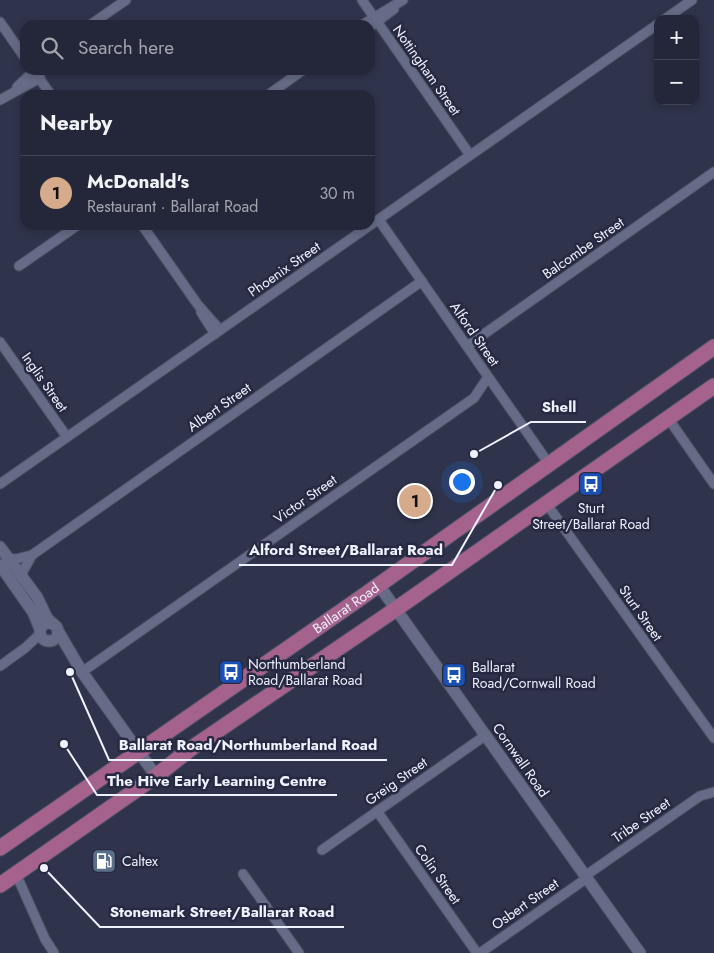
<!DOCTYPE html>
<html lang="en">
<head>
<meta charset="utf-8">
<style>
  body { margin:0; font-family:Jost,sans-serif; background:#2b2f41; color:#f1f3f6 }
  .controls { position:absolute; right:15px; top:15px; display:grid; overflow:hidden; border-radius:10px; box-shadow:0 2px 8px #0003 }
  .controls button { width:45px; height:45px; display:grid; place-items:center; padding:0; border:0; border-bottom:1px solid #404453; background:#232739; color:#f1f3f6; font:25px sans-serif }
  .you { position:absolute; left:461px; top:481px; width:18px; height:18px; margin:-12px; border:4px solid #fff; border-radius:50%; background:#1a73e8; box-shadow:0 0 0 8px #1a73e833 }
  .badge { display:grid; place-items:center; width:32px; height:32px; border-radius:50%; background:#d6ab8b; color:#111; font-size:16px; font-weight:700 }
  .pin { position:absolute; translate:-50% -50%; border:2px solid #fff; box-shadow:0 1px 5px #0006 }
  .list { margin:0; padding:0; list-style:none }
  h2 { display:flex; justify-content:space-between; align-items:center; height:65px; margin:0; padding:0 20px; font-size:21px }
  h2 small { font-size:16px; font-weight:400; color:#a3a5ae }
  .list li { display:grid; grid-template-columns:32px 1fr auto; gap:15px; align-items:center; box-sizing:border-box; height:75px; padding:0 20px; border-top:1px solid #404453 }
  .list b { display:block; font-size:19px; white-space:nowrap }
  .list p { margin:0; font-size:16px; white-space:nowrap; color:#a3a5ae }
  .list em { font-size:16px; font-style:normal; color:#a3a5ae }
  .icon { flex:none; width:28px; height:28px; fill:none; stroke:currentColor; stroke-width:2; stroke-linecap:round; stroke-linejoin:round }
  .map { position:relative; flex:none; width:714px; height:953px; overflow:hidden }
  .search { position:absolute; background:#232739; box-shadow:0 2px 8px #0003; left:20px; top:20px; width:355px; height:55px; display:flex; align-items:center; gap:12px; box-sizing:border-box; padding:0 18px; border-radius:15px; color:#a3a5ae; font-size:19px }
  .panel { position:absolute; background:#232739; box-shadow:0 2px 8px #0003; left:20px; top:90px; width:355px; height:140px; border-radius:15px }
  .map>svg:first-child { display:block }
</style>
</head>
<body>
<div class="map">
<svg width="714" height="953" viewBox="0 0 714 953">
  <rect width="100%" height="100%" fill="#2f344c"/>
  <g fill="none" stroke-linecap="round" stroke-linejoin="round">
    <defs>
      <g id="minor">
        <polyline points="362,0 470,155"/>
        <polyline points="665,19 692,0"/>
        <polyline points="0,22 25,58"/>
        <polyline points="90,25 126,0"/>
        <polyline points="362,25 403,0"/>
        <polyline points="370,27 394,9"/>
        <polyline points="37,75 51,95"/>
        <polyline points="17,87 35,70"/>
        <polyline points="268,95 303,70"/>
        <polyline points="0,100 40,78"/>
        <polyline points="379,220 549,464"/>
        <polyline points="142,225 198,305 220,330"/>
        <polyline points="19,266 78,225"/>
        <polyline points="201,312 215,334"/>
        <polyline points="0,342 67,437"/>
        <polyline points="467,346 714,172"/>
        <polyline points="668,418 714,484"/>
        <polyline points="0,484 658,24"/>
        <polyline points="546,503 714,738"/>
        <polyline points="8,558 16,559 32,555"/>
        <polyline points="21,575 32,555 422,281"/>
        <polyline points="0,666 25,648 40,634"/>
        <polyline points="82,672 474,398 488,377"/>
        <polyline points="377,811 477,953"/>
        <polyline points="322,850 486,735"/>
        <polyline points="16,874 45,939 54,953"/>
        <polyline points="243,874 299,953"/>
        <polyline points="585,876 700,796 714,792"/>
        <polyline points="480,953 587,878"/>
      </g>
      <g id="tertiary">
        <polyline points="0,547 37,597 47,618 53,624"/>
        <polyline points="0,565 33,612 40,629"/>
        <polyline points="378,584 640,953"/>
        <circle cx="49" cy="632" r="9"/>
        <polyline points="58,631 82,672 156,776"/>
      </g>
      <g id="trunk">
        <path id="s1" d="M0 848 359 599 714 347"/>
        <polyline points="0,885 156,776 189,750 396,609 714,386"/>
      </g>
    </defs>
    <use href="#minor" stroke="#505366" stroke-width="11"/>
    <use href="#tertiary" stroke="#505366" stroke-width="13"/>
    <use href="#trunk" stroke="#505366" stroke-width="17"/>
    <use href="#minor" stroke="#666b87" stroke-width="9"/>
    <use href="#tertiary" stroke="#666b87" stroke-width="11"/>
    <use href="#trunk" stroke="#a5628c" stroke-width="15"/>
  </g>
  <defs>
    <symbol id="bus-square" viewBox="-11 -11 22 22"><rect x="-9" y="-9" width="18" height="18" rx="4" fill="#1a4fb4" stroke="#262941"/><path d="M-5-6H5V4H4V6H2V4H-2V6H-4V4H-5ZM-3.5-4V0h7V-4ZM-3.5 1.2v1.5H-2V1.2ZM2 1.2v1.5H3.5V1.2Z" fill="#fff"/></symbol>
    <symbol id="fuel-square" viewBox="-11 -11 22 22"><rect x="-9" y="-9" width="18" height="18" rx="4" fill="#5c6f8a" stroke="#262941"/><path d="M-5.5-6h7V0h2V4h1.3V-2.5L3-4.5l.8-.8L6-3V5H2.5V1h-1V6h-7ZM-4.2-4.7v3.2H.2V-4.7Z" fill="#fff"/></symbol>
  </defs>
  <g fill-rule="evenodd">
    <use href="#bus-square" x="577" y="470" width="28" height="28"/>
    <use href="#bus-square" x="217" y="658" width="28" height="28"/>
    <use href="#bus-square" x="440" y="661" width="28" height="28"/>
    <use href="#fuel-square" x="90" y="847" width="28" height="28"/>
  </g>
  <g text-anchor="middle" stroke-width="5" stroke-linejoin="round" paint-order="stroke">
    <g font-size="14" fill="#eef1fe" stroke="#262941">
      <text transform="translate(427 70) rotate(55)" y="5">Nottingham Street</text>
      <text transform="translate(583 248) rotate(-35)" y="5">Balcombe Street</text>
      <text transform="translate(284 269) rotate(-35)" y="5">Phoenix Street</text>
      <text transform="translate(475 334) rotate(55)" y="5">Alford Street</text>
      <text transform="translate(45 382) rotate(55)" y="5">Inglis Street</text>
      <text transform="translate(219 407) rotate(-35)" y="5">Albert Street</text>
      <text transform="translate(305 499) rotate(-35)" y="5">Victor Street</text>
      <text dy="5" stroke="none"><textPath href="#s1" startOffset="421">Ballarat Road</textPath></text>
      <text transform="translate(641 613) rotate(55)" y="5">Sturt Street</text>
      <text transform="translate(521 760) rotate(55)" y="5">Cornwall Road</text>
      <text transform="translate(396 781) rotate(-35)" y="5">Greig Street</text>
      <text transform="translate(641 820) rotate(-35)" y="5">Tribe Street</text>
      <text transform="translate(438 874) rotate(55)" y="5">Colin Street</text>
      <text transform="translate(525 904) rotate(-35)" y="5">Osbert Street</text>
    </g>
    <g font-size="14" fill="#eef1fe" stroke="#262941" text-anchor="start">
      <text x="591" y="513" text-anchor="middle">Sturt<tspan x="591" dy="16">Street/Ballarat Road</tspan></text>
      <text x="248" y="669">Northumberland<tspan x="248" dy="16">Road/Ballarat Road</tspan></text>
      <text x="472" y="672">Ballarat<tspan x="472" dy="16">Road/Cornwall Road</tspan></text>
      <text x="122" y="866">Caltex</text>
    </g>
  </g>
  <path fill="none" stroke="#eef1fe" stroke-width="2" d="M474 454L531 422H586M498 485L452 565H239M70 672L109 760H387M64 744L97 795H337M44 868L100 927H344"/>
  <g fill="#eef1fe" stroke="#262941" stroke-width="2">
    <circle cx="474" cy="454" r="5"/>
    <circle cx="498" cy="485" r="5"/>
    <circle cx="70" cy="672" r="5"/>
    <circle cx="64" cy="744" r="5"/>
    <circle cx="44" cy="868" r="5"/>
  </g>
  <g font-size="15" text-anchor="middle" font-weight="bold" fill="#eef1fe" stroke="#262941" stroke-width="5" stroke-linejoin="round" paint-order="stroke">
    <text x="559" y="412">Shell</text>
    <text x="346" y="555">Alford Street/Ballarat Road</text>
    <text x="248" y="750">Ballarat Road/Northumberland Road</text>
    <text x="217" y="786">The Hive Early Learning Centre</text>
    <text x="222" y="917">Stonemark Street/Ballarat Road</text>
  </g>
</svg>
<div class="controls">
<button>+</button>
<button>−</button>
</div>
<div class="you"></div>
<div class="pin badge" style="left:415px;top:501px">1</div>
<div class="search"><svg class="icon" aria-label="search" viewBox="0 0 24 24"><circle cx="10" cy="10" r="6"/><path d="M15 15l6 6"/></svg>Search here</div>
<section class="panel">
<h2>Nearby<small></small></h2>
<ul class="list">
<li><span class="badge">1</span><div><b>McDonald's</b><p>Restaurant · Ballarat Road</p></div><em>30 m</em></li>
</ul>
</section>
</div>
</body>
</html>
